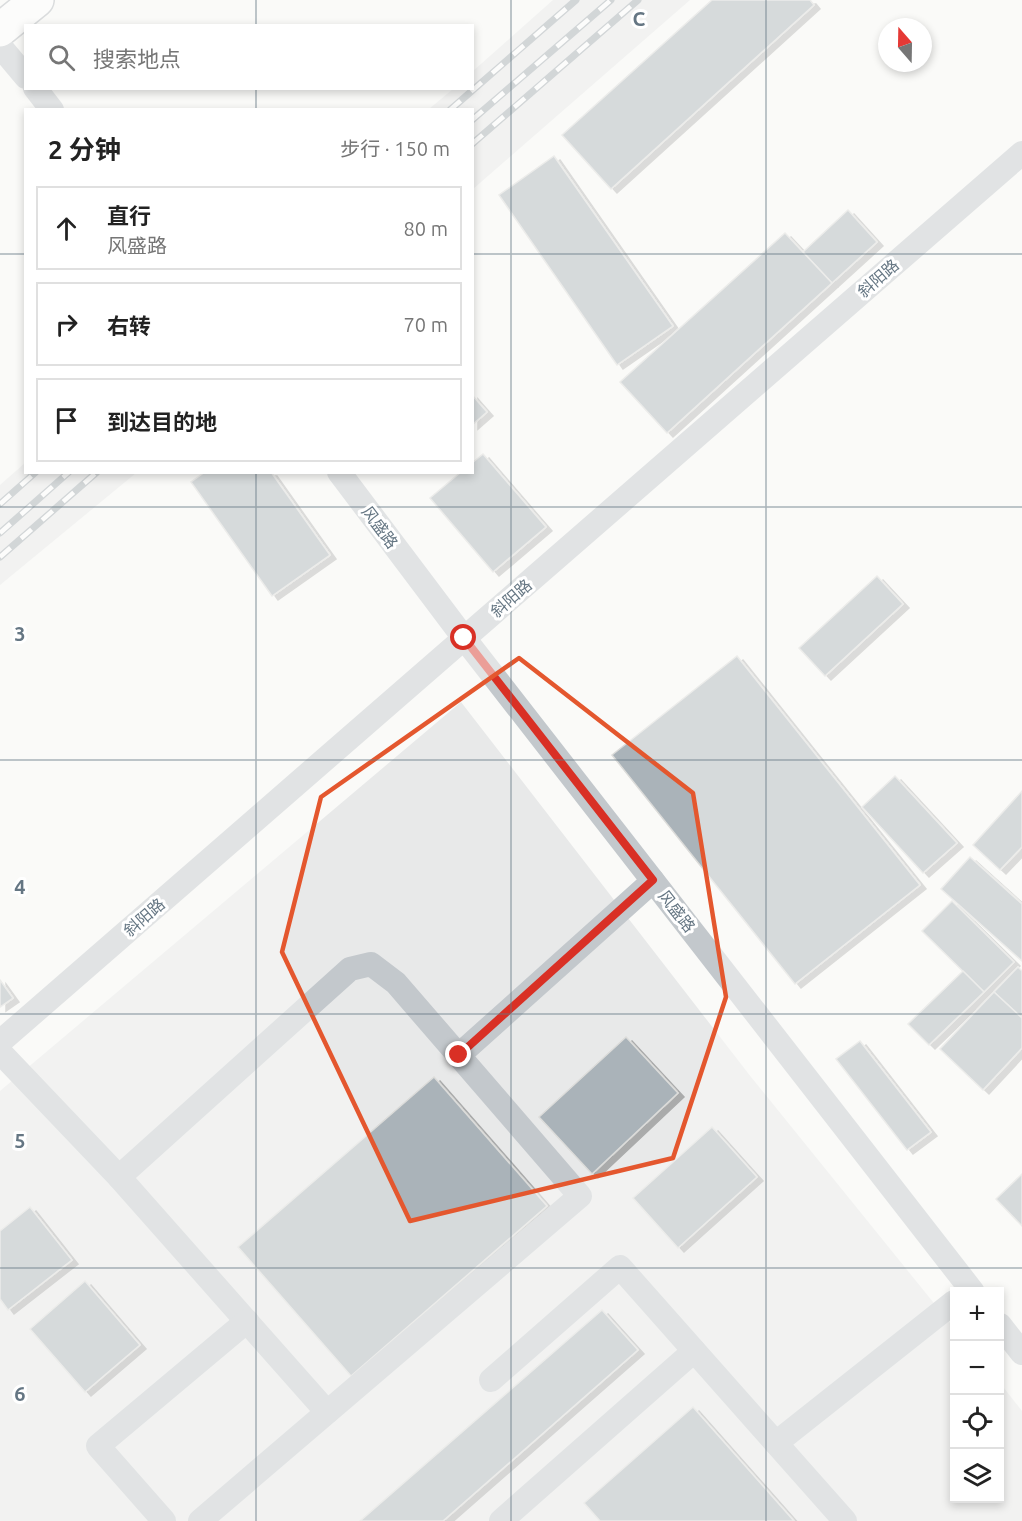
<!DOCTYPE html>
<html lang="zh">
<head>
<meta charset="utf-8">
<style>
  body { margin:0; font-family:Ubuntu,"Noto Sans SC",sans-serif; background:#f6f6f6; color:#222 }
  .controls { position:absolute; right:18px; bottom:18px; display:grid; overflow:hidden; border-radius:0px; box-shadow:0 3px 9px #0003 }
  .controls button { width:54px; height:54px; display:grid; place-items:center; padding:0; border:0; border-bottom:2px solid #e0e0e0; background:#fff; color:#222; font:30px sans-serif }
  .compass { position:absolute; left:878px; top:18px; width:54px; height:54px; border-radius:50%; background:#fff; box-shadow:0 3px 9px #0003; rotate:340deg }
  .stop { position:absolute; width:18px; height:18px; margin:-14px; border:4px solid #d93025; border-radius:50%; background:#fff }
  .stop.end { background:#d93025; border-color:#fff; box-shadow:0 2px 6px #0008 }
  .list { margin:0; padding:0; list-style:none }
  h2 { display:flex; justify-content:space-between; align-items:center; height:78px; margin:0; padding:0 24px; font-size:26px }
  h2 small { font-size:20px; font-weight:400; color:#767676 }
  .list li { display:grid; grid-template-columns:39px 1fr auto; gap:18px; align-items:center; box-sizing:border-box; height:84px; margin:0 12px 12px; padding:0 12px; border:2px solid #e0e0e0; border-radius:0px }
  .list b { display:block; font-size:22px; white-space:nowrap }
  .list p { margin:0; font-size:20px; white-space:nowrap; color:#767676 }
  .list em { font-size:20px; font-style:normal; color:#767676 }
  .icon { flex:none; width:33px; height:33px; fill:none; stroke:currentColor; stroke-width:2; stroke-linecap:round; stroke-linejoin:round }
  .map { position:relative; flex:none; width:1022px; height:1521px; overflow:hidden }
  .search { position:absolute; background:#fff; box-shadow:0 3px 9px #0003; left:24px; top:24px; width:450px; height:66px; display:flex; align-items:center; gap:15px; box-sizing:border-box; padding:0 21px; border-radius:0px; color:#767676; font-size:22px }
  .panel { position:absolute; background:#fff; box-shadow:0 3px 9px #0003; left:24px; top:108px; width:450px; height:366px; border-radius:0px }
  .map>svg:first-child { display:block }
</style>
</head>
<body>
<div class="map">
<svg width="1022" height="1521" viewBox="0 0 1022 1521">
  <defs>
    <filter id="shadow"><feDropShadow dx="6" dy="4" stdDeviation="0" flood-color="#0004"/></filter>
  </defs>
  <rect width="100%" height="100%" fill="#fafaf8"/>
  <g fill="#e8e9e9">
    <polygon points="553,0 690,0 473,189 472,110 429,109 453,89 472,88 473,71"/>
    <polygon points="25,463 26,472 136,473 0,585 0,485"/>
    <polygon points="461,702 751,1077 954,1328 954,1498 1000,1498 1000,1383 1022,1411 1022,1521 0,1521 0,1091"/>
  </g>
  <g fill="#aab3b9" stroke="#dcdcda" stroke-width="1.5" filter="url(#shadow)">
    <polygon points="712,0 810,0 814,5 611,189 562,135"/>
    <polygon points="554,156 673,326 617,365 499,195"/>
    <polygon points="848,210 877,242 832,283 803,252"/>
    <polygon points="785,233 832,283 667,433 620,382"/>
    <polygon points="472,395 487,412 472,425"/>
    <polygon points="483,454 546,527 493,572 430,498 461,472 472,472 472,463"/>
    <polygon points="205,472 271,472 330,555 272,596 191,482"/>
    <polygon points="877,576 903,604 825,676 799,648"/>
    <polygon points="737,656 920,885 795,984 612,755"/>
    <polygon points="895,776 957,843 923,873 862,807"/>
    <polygon points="1022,791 1022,847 1000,870 973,845"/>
    <polygon points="970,857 1022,904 1022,961 941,889"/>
    <polygon points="952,901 1014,962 984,992 922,931"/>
    <polygon points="1018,967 1022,971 1022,1018 994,992"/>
    <polygon points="963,971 984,992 929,1045 908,1024"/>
    <polygon points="0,980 13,998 0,1007"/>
    <polygon points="994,992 1022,1018 1022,1048 983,1090 940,1049"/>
    <polygon points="626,1037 678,1093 592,1174 539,1117"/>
    <polygon points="860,1041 931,1132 907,1150 836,1059"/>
    <polygon points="434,1077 547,1206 351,1376 238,1247"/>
    <polygon points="712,1127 757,1177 678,1248 633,1198"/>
    <polygon points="1022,1174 1022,1226 996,1199"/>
    <polygon points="30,1207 72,1260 8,1310 0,1299 0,1231"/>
    <polygon points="85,1281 140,1345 85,1392 30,1329"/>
    <polygon points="602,1310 638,1350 443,1521 360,1521"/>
    <polygon points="693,1407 794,1521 600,1521 584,1503"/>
  </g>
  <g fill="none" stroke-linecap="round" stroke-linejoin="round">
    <defs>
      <polyline id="highway" points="0,30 37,0"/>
    </defs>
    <use href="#highway" stroke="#b4b9bd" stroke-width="36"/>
    <g stroke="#c3c8cc" stroke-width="24">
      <polyline points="0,46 26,77"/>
      <polyline points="35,88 52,110"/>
      <polyline points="339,472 464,638 973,1292"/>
      <polyline points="0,1042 1022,153"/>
      <polyline points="0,1052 119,1177 327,1412"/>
      <polyline points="459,1055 653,881"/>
      <polyline points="119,1177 350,969 371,964 396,983 580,1196 200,1521"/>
      <polyline points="1000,1325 1022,1353"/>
      <polyline points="491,1380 620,1267 845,1521"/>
      <polyline points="776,1443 954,1302"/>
      <polyline points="164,1521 98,1446 247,1321"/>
      <polyline points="501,1521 694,1351"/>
    </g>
    <use href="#highway" stroke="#fff" stroke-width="33"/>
    <defs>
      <g id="rail">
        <polyline points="450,110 576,0"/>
        <polyline points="472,120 611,0"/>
        <polyline points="472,144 638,0"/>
        <polyline points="0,504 36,472"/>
        <polyline points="0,533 69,472"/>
        <polyline points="0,557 97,472"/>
      </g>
    </defs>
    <use href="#rail" stroke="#a2aab0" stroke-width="7"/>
    <use href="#rail" stroke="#fff" stroke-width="4.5" stroke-dasharray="14" stroke-linecap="butt"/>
  </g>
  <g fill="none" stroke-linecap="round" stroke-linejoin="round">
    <polyline stroke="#d93025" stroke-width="8" points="459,1055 653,880 464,638"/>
  </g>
  <path d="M0 0H1022V1521H0ZM519 658 693 793 726 997 673 1158 410 1221 282 952 321 797Z" fill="#fafaf8" fill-opacity=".55" fill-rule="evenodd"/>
  <path fill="none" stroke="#e4572e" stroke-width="4.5" stroke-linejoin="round" d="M519 658 693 793 726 997 673 1158 410 1221 282 952 321 797Z"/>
  <path fill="none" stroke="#657683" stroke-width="1.5" stroke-opacity="0.55" d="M256 0V26M511 0V1521M766 0V1521M256 88V110M0 254H26M472 254H1022M256 472V1521M0 507H1022M0 760H1022M0 1014H1022M0 1268H1022"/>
  <g text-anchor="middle" stroke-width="6" stroke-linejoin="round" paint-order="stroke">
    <g font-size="16" fill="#657683" stroke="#fff">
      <text transform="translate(878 278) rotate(-41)" y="6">斜阳路</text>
      <text transform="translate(380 527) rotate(53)" y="6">风盛路</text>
      <text transform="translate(511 598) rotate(-41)" y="6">斜阳路</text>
      <text transform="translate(677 911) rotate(52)" y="6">风盛路</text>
      <text transform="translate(144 917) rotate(-41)" y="6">斜阳路</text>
    </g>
  </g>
  <g font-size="20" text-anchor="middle" font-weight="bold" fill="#657683" stroke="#fff" stroke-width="6" stroke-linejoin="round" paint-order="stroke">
    <text x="639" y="26">C</text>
    <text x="20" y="641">3</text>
    <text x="20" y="894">4</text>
    <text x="20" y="1148">5</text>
    <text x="20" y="1401">6</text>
  </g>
</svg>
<div class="controls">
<button>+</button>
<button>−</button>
<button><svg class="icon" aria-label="locate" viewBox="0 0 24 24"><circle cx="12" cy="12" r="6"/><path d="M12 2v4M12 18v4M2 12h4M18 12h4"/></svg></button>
<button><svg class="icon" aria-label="layers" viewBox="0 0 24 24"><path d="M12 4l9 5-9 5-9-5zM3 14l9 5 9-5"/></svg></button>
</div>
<svg class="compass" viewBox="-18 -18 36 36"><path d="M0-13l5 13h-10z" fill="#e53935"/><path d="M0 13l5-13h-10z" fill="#767676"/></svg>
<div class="stop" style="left:464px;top:638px"></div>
<div class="stop end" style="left:459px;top:1055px"></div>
<div class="search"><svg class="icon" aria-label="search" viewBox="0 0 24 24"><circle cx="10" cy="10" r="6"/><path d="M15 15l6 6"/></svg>搜索地点</div>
<section class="panel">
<h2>2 分钟<small>步行 · 150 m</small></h2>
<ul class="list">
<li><svg class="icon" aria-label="ahead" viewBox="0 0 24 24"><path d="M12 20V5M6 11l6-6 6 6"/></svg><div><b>直行</b><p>风盛路</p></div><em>80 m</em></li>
<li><svg class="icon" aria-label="right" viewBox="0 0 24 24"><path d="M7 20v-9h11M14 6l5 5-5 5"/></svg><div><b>右转</b></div><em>70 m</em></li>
<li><svg class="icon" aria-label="arrive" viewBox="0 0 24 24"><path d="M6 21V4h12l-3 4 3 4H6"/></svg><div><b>到达目的地</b></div></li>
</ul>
</section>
</div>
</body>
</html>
